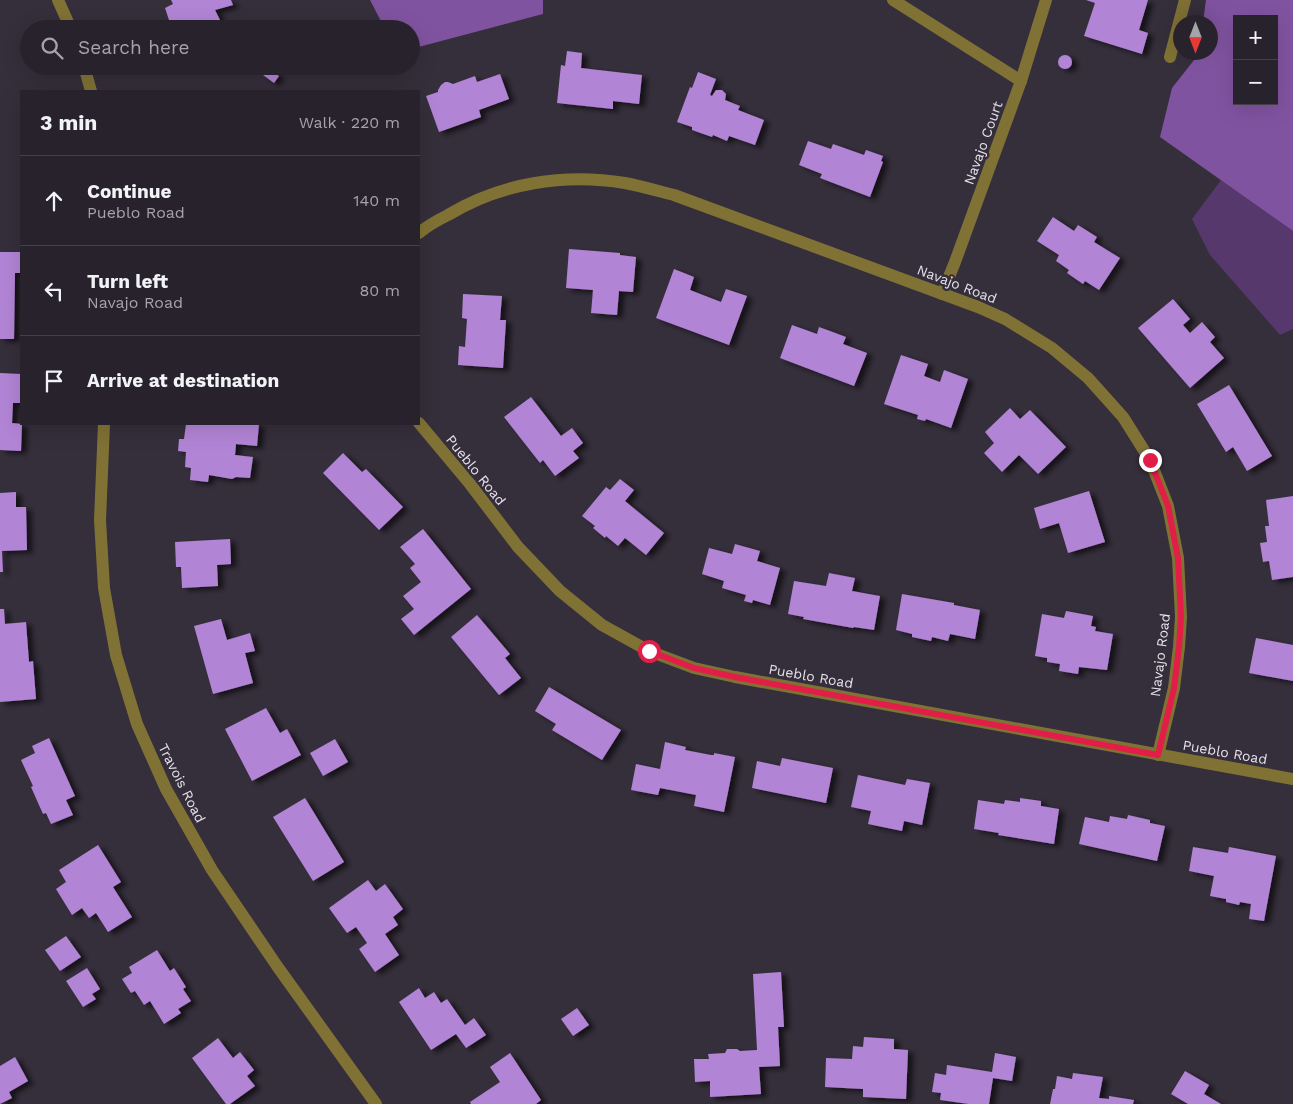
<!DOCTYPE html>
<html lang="en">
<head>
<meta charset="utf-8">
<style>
  body { margin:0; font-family:"Work Sans",sans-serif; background:#302a34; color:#f1f3f6 }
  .controls { position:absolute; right:15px; top:15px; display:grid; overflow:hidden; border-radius:0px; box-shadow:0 5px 20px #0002 }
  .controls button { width:45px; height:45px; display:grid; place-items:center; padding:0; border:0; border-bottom:1px solid #443f48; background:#28222c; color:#f1f3f6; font:25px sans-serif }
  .compass { position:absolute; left:1173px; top:15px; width:45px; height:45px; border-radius:50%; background:#28222c; box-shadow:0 5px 20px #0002; rotate:180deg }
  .stop { position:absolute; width:15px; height:15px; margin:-11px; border:4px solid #e11d48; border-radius:50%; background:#fff }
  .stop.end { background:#e11d48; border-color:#fff; box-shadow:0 1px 5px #0008 }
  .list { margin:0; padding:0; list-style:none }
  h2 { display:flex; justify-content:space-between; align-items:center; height:65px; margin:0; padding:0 20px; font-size:21px }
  h2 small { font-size:16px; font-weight:400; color:#a5a4a9 }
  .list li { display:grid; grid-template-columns:32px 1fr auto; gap:15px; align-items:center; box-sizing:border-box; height:90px; padding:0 20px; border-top:1px solid #443f48 }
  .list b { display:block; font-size:19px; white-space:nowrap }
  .list p { margin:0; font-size:16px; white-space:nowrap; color:#a5a4a9 }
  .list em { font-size:16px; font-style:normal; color:#a5a4a9 }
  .icon { flex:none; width:28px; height:28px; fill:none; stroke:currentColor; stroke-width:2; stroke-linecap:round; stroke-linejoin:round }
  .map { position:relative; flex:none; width:1293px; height:1104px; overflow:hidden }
  .search { position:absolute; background:#28222c; box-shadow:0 5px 20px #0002; left:20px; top:20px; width:400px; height:55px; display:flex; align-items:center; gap:12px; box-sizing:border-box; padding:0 18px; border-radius:28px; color:#a5a4a9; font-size:19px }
  .panel { position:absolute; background:#28222c; box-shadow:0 5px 20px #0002; left:20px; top:90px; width:400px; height:335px; border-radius:0px }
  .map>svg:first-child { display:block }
</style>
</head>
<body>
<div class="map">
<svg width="1293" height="1104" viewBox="0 0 1293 1104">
  <defs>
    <filter id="shadow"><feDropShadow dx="5.5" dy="3" stdDeviation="2.5" flood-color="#0009"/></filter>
  </defs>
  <rect width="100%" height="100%" fill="#352e3b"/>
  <polygon fill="#56386d" points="1221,180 1293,231 1293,329 1280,335 1210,255 1192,219"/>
  <g fill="#8053a0" fill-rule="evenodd">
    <polygon points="370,0 543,0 543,14 411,49 411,29 385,29"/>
    <path d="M1206 0H1293V231L1160 137 1172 88 1198 55V53L1210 52V22H1203ZM1237 19H1274V101H1237Z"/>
  </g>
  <g fill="#b284d5" filter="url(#shadow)">
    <polygon points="171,0 231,0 233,5 215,10 220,20 193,29 172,29 165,8 173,4"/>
    <polygon points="1086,0 1148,0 1139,30 1148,33 1142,54 1084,36 1095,3"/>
    <polygon points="567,51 582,53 581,68 642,75 639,104 613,101 613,109 557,103 561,65 565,66"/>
    <circle cx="1065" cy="62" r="7"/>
    <polygon points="267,68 279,76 274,83 263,75"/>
    <polygon points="698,72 716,79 710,95 712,96 716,90 722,90 726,94 725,100 740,106 738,110 764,120 755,145 729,136 727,141 713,135 712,137 692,130 692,127 677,122 690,87 692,88"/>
    <polygon points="500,74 509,99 479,110 481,117 439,132 426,96 438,92 438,90 441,85 445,82 448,82 453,84 475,76 477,82"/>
    <polygon points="808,141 831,149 833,144 864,155 866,150 883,156 881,161 883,162 870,197 820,178 822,174 799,165"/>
    <polygon points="1053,217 1074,231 1078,225 1097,237 1094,242 1120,258 1099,290 1085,281 1083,284 1067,273 1069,270 1056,261 1059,255 1037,241"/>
    <polygon points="569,249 620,253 620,255 636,257 633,292 619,291 617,315 591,313 593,290 566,288"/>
    <polygon points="0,252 21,252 21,273 15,273 14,339 0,339"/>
    <polygon points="674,269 694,277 690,290 721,302 726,289 747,296 729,345 656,318"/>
    <polygon points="463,294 502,296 500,320 506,320 503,368 458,365 459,346 465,347 467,319 462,318"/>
    <polygon points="1173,299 1190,319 1183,325 1190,333 1202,322 1215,337 1210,342 1224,358 1190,388 1138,328"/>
    <polygon points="792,325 817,334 819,327 830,331 846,337 843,344 867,353 854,386 780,358"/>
    <polygon points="901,355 928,364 924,376 940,382 944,370 968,379 951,428 926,419 925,421 917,419 918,415 884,404"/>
    <polygon points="0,373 21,374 21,403 13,403 12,423 22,424 21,451 0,450"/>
    <polygon points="1229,385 1272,456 1247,471 1233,447 1226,452 1197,404"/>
    <polygon points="531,397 561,436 572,428 583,443 573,451 579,458 555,476 543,460 540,463 504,417"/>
    <polygon points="1010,408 1020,419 1030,410 1066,447 1038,474 1019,455 1002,472 984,453 994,443 985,432"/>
    <polygon points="186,424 259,424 257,446 236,444 235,455 253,457 250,478 236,477 232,479 209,475 208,482 190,480 191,468 185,467 186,452 178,451 179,439 184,439"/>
    <polygon points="343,453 362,472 366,469 403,507 379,530 323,473"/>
    <polygon points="620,479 634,490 625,501 664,533 646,555 625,538 618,546 606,536 605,538 593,528 595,526 582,516 606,487 610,490"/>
    <polygon points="1089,491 1105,542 1068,553 1059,523 1040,529 1034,508"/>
    <polygon points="16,492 16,507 26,507 27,550 2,551 3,572 0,572 0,493"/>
    <polygon points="1293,496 1293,577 1272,580 1269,561 1263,562 1260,543 1267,542 1265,526 1269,526 1266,500"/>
    <polygon points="423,529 471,589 414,635 401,619 414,609 403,596 421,582 410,568 415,564 400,547"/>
    <polygon points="230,539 231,564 217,565 218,586 182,588 181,567 176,567 175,542"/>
    <polygon points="735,544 760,551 757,561 780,568 770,605 753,600 752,603 744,601 746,595 722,588 724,581 702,574 709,548 732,554"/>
    <polygon points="829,573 855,578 852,591 880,596 874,630 854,627 853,628 803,619 804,617 788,614 794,581 826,586"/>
    <polygon points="902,594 954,603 954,605 980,610 975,639 950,634 948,641 932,637 931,641 912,637 912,634 896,630"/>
    <polygon points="0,609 4,609 5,624 26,622 29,662 33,661 36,699 0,702"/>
    <polygon points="1066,611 1093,616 1091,626 1096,627 1095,631 1113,634 1107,670 1079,667 1078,674 1059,671 1060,664 1047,662 1047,658 1035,656 1042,614 1064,618"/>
    <polygon points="477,615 510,654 505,658 521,678 499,695 451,637"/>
    <polygon points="221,619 227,640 250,633 255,651 245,653 253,683 213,694 194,626"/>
    <polygon points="1256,638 1293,645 1293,681 1249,673"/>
    <polygon points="549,687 621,730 602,760 552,730 556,724 535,711"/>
    <polygon points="266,708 280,733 287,729 301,755 252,781 225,729"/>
    <polygon points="49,738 75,796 66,800 73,815 51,824 46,813 43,814 31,787 33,786 21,760 35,753 32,746"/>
    <polygon points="335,739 348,762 323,776 310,753"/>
    <polygon points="665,742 686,747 685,750 711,755 714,755 714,753 735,757 724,812 694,806 696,795 660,788 658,795 631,790 636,764 660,769"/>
    <polygon points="782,758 833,768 826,803 752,788 757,761 780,766"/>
    <polygon points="858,775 905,785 907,779 930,783 922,825 904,821 902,831 868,824 871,811 851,807"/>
    <polygon points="305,798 344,862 313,881 273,817"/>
    <polygon points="1020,798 1041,801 1041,806 1059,809 1054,844 998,835 999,833 974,829 978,800 1004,804 1005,800 1020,802"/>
    <polygon points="1128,815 1150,820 1150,823 1165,826 1157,861 1079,844 1085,817 1109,822 1110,816 1127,819"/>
    <polygon points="98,845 121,882 113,887 132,917 108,932 96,913 89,918 82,908 72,915 56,889 66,882 59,870"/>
    <polygon points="1193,847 1228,853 1229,847 1276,856 1264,921 1249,919 1251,904 1240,902 1239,905 1226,902 1226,899 1210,896 1214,876 1189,871"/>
    <polygon points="368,880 376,891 385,884 403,909 393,917 398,925 385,934 399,955 375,972 359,949 367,943 356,927 347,933 329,908"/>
    <polygon points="66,936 81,957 60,971 45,950"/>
    <polygon points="157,950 170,971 174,968 186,987 183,989 191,1001 178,1009 181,1013 164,1024 150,1001 144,1005 135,991 131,993 122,979 132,973 129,967"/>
    <polygon points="87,968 100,989 92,994 96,999 83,1007 66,981"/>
    <polygon points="781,972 784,1027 778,1027 780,1066 759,1067 761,1094 710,1097 710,1081 695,1082 694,1059 709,1059 708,1054 725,1053 727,1049 737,1049 740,1051 757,1050 753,974"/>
    <polygon points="419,988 425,998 434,992 441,1003 447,999 465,1025 474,1018 486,1035 466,1048 456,1034 431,1050 399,1002"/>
    <polygon points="577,1008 589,1025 573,1036 561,1019"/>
    <polygon points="864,1037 894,1039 894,1049 908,1050 906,1099 863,1097 863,1089 825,1087 826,1058 852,1059 853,1046 863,1047"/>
    <polygon points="218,1038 233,1058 240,1052 254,1070 247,1076 255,1086 230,1104 226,1104 192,1058"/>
    <polygon points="510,1053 541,1100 536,1104 471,1104 470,1102 500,1082 490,1067"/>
    <polygon points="995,1053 1016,1057 1012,1081 993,1078 989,1104 969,1104 940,1100 941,1093 932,1092 935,1073 946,1075 947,1065 992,1072"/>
    <polygon points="15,1057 28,1081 9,1092 12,1098 0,1104 0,1066"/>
    <polygon points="1185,1071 1209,1085 1204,1094 1221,1104 1188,1104 1171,1094"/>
    <polygon points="1073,1073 1103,1077 1099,1098 1109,1099 1109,1096 1134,1100 1133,1104 1050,1104 1053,1089 1055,1089 1057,1076 1072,1079"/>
  </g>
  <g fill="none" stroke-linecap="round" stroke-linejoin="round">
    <g stroke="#807235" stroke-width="12">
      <polyline points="58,0 71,29"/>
      <polyline points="893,0 1021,81"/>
      <polyline points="1170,57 1185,0"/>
      <polyline points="84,66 91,91"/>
      <path d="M419 233C427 226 438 220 448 215 501 183 564 173 625 183 641 186 658 191 674 195L978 307 1005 319 1052 348 1088 378 1123 417 1150 460 1168 506 1178 558 1181 617 1179 647 1174 688 1158 755"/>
      <polyline points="942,294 955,262 1021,81 1046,0"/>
      <polyline points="419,423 470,484 518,547 560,591 602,625 649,651 694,668 735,677 1293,779"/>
      <polyline points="104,424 100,520 104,588 116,655 137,724 166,789 212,870 277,966 376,1104"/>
    </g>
  </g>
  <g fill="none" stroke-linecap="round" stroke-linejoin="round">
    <polyline stroke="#e11d48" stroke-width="6" points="649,651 694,668 735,677 1158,755 1174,688 1179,647 1181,617 1178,558 1168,506 1150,460"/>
  </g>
  <g text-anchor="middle" stroke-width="5" stroke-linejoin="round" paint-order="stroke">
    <g font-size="14" fill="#e7e2eb" stroke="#352e3b">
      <text transform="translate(983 143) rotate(-70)" y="5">Navajo Court</text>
      <text transform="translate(957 284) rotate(21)" y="5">Navajo Road</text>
      <text transform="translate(476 470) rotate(51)" y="5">Pueblo Road</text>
      <text transform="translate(1160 655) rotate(-83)" y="5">Navajo Road</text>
      <text transform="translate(811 676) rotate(10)" y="5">Pueblo Road</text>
      <text transform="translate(1225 752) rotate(10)" y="5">Pueblo Road</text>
      <text transform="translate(182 783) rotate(63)" y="5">Travois Road</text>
    </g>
  </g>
</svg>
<div class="controls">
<button>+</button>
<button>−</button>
</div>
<svg class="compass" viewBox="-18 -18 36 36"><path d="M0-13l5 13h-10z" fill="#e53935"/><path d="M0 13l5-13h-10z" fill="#a5a4a9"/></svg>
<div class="stop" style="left:649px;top:651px"></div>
<div class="stop end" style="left:1150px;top:460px"></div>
<div class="search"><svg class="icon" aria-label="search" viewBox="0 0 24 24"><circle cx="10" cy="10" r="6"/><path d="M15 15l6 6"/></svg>Search here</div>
<section class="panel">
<h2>3 min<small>Walk · 220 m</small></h2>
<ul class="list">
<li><svg class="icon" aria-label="ahead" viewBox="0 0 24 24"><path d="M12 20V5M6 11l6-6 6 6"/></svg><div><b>Continue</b><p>Pueblo Road</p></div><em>140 m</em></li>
<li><svg class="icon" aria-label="left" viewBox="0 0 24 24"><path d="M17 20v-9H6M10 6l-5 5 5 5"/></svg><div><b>Turn left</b><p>Navajo Road</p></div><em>80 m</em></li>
<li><svg class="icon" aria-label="arrive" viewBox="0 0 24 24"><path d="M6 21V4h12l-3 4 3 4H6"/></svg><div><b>Arrive at destination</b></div></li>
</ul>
</section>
</div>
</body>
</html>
